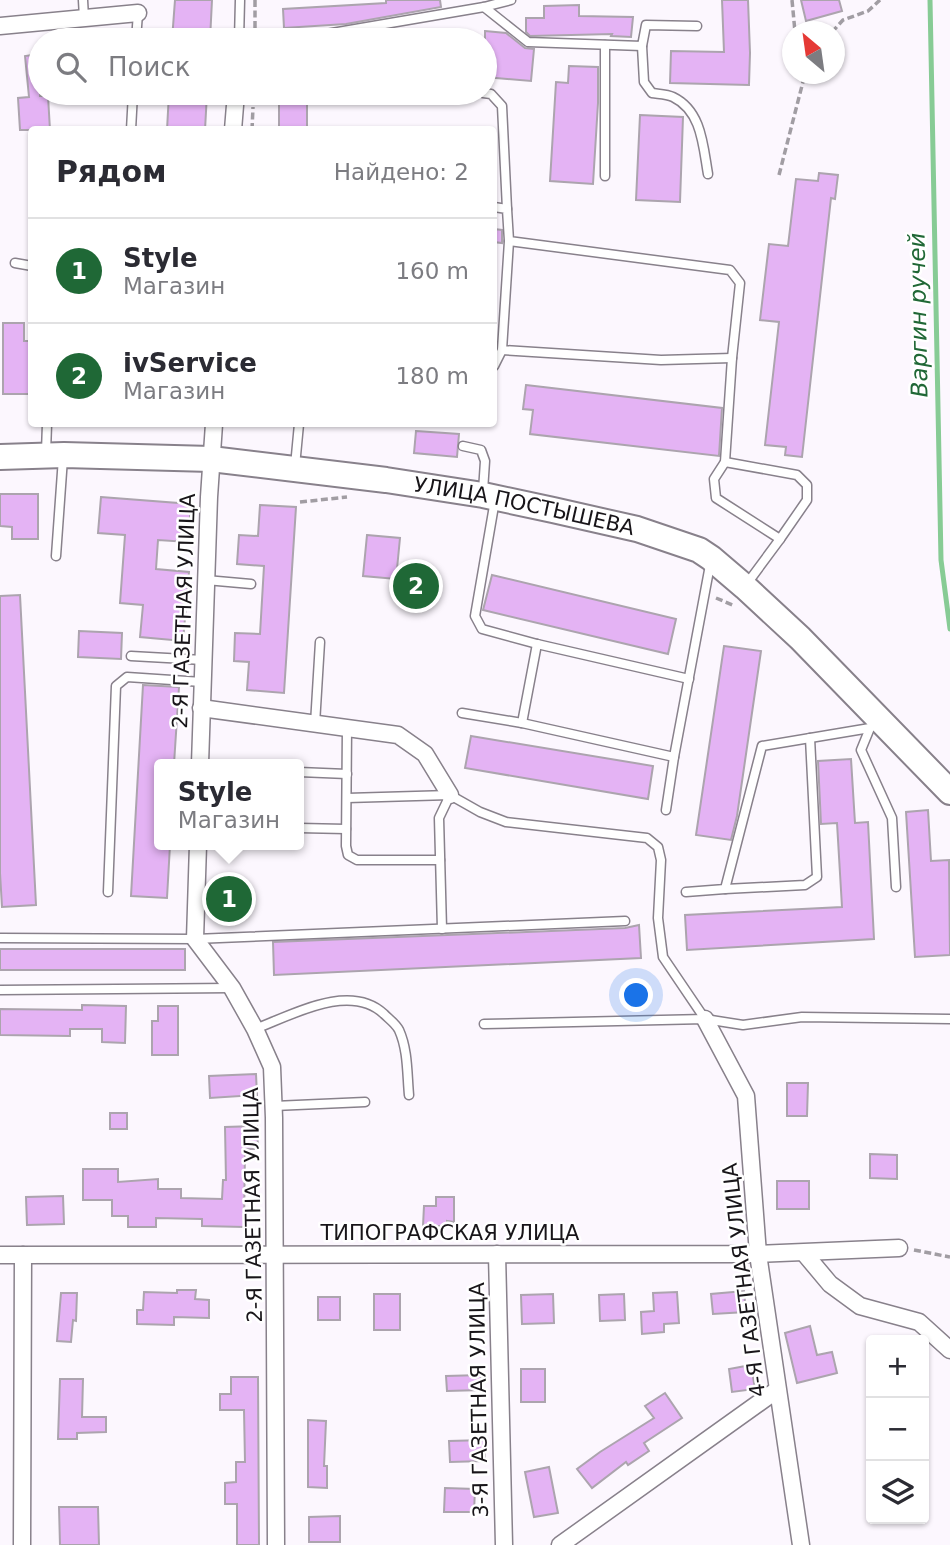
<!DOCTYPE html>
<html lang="ru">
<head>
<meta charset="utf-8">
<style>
  body { margin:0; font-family:"DejaVu Sans",sans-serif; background:#f2f2f3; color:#2b2b33 }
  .controls { position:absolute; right:21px; bottom:21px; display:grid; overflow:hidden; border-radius:7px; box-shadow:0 2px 5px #0004 }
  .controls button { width:63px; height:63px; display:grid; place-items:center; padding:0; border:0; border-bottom:2px solid #e1e1e2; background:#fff; color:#2b2b33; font:35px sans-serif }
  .compass { position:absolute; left:782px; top:21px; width:63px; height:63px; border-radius:50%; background:#fff; box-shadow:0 2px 5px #0004; rotate:331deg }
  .you { position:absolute; left:637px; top:996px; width:24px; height:24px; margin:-18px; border:5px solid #fff; border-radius:50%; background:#1a73e8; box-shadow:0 0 0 10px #1a73e833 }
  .badge { display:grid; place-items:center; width:46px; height:46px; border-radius:50%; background:#1f6836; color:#fff; font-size:23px; font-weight:700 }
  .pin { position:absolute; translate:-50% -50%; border:4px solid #fff; box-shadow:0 2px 7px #0006 }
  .popup { position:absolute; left:154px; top:759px; width:150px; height:91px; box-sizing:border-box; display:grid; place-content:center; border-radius:7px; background:#fff; filter:drop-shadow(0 2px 5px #0005); font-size:23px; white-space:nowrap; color:#7c7c81 }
  .popup b { font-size:26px; color:#2b2b33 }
  .popup::after { content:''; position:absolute; left:50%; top:100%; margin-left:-14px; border:14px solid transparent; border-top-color:#fff }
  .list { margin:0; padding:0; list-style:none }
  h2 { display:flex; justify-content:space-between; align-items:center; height:91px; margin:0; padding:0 28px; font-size:30px }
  h2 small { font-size:23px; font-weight:400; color:#7c7c81 }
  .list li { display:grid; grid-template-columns:46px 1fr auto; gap:21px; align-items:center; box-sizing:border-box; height:105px; padding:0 28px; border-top:2px solid #e1e1e2 }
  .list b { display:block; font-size:26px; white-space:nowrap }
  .list p { margin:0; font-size:23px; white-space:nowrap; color:#7c7c81 }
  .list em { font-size:23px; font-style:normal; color:#7c7c81 }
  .icon { flex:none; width:38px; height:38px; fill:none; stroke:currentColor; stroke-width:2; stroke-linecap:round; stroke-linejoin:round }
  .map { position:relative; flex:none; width:950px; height:1545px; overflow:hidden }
  .search { position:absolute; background:#fff; box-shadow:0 2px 5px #0004; left:28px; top:28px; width:469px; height:77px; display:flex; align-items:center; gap:18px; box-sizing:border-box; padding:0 24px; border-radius:38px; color:#7c7c81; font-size:26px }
  .panel { position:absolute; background:#fff; box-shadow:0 2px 5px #0004; left:28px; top:126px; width:469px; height:301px; border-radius:7px }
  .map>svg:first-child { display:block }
</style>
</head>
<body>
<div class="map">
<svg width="950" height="1545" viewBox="0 0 950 1545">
  <rect width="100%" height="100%" fill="#fcf7fe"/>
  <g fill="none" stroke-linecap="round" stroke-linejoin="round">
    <polyline stroke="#87cb95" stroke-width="5" points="930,0 941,560 950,629"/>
  </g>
  <g fill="#e4b3f4" stroke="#aca4ae" stroke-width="2">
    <polygon points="175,0 212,0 210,40 172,40"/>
    <polygon points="386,0 440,0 441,7 346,24 284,28 283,9 386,3"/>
    <polygon points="722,0 748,0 750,53 749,85 670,83 671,51 724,52"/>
    <polygon points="801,0 839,0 842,11 806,21"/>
    <polygon points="579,5 579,16 633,17 631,37 611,36 612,34 530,36 526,32 526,18 544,18 544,6"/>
    <polygon points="485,31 506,33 525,48 534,49 531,81 485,77"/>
    <polygon points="40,54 40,96 48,96 50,130 20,130 18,98 29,97 25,56"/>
    <polygon points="569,66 598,67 598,103 593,184 550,181 556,82 568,83"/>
    <polygon points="169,93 207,93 205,130 167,130"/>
    <rect x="279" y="93" width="28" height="37"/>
    <polygon points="640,115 683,117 680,202 636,200"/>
    <polygon points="819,173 838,175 835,199 831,198 802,457 785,455 786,447 765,445 779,322 760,320 769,244 788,246 796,179 818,181"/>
    <polygon points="494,229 502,230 502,243 494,242"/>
    <polygon points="3,323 24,323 24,341 32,341 32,394 3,394"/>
    <polygon points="526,385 722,408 719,456 530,434 533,410 523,409"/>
    <polygon points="416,431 459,434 457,457 414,453"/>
    <polygon points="0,494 38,494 38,539 12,539 12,527 0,526"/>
    <polygon points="101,497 191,504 188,542 158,540 156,569 189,572 183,641 140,637 143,605 120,603 125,535 98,533"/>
    <polygon points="260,505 296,507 284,693 247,690 249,662 234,661 235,633 260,634 264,566 237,564 239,535 258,536"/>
    <polygon points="367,535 400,538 396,579 363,576"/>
    <polygon points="492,575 676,619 668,654 483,610"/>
    <polygon points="20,595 36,905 2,907 0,873 0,596"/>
    <polygon points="79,631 122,633 121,659 78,657"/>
    <polygon points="724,646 761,651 737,816 731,840 696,835"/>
    <polygon points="143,685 179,687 174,764 159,764 159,845 170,845 167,898 131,896"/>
    <polygon points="471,736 653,766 648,799 465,768"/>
    <polygon points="851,759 855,823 868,822 874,939 687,950 685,915 842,907 837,823 821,824 818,761"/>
    <polygon points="928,810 931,861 949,860 950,955 915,957 906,812"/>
    <polygon points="212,884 248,888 245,918 210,914"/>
    <polygon points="639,925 641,958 274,975 273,942 625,928"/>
    <rect x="0" y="949" width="185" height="21"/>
    <polygon points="82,1005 126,1006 125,1043 102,1042 102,1029 70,1029 70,1036 0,1035 0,1009 82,1010"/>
    <polygon points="158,1006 178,1006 178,1055 152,1055 152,1021 158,1021"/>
    <polygon points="256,1074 257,1095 210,1098 209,1076"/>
    <polygon points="787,1083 808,1083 807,1116 787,1116"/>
    <rect x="110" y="1113" width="17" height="16"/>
    <polygon points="257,1126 258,1149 245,1149 244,1227 202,1226 202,1219 156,1218 156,1227 128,1227 128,1216 112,1216 112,1200 83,1200 83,1169 118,1169 118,1182 158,1179 158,1189 181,1189 181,1198 222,1199 223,1180 226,1180 225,1127"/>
    <polygon points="870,1154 897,1155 897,1179 870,1178"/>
    <rect x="777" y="1181" width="32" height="28"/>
    <polygon points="63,1196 64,1224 27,1225 26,1197"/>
    <polygon points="436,1197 454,1197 454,1222 447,1221 447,1226 423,1226 424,1206 436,1206"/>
    <polygon points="177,1290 196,1290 195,1299 209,1300 209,1318 174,1317 174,1325 137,1324 137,1310 143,1310 144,1292 177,1293"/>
    <polygon points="744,1291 746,1312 713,1314 711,1294"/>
    <polygon points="677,1292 679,1323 664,1324 664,1332 642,1334 641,1312 654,1311 653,1293"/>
    <polygon points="61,1293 77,1293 76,1321 73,1320 71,1342 57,1341"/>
    <rect x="374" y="1294" width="26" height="36"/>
    <polygon points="553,1294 554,1323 522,1324 521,1295"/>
    <polygon points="624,1294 625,1320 600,1321 599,1295"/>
    <rect x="318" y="1297" width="22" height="23"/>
    <polygon points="810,1326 817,1355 832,1352 837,1373 797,1383 785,1333"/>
    <polygon points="751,1365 755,1389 732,1392 729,1369"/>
    <rect x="521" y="1369" width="24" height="33"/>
    <polygon points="481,1375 482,1390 447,1391 446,1376"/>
    <polygon points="231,1377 258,1377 259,1545 237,1545 237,1504 225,1504 225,1483 236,1482 236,1462 245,1462 244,1410 220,1410 220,1394 231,1394"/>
    <polygon points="60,1379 83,1379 82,1417 106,1417 106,1432 77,1433 77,1439 58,1439"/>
    <polygon points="665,1393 682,1418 644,1443 649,1451 628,1465 626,1462 592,1488 577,1469 600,1452 654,1418 645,1406"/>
    <polygon points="308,1420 326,1421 324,1466 327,1466 327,1488 308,1487"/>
    <polygon points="485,1440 485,1461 450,1462 449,1441"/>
    <polygon points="549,1467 558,1513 534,1517 525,1472"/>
    <polygon points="445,1488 475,1489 474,1512 444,1512"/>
    <polygon points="59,1507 98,1507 99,1545 60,1545"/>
    <polygon points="340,1516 340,1542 309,1542 309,1517"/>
  </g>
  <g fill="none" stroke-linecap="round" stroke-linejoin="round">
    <defs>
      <g id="service">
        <polyline points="83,0 84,18"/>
        <polyline points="484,7 528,42 642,46 646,25 697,26"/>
        <polyline points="136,40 138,13"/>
        <polyline points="239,40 240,0"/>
        <polyline points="291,40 484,7 511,0"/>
        <path d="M642 46 644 82 652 93C658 94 667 94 673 97 702 111 703 146 708 174"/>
        <polyline points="483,93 491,94 502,106 507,209"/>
        <polyline points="131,130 133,93"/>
        <polyline points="605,176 605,45"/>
        <polyline points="494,207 507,209 509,241 730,270 740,283 732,358 725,462 714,479 716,498 780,539"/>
        <polyline points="509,241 502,350 661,360 732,358"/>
        <polyline points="15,263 32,266"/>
        <polyline points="494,366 502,350"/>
        <polyline points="463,446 481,450 485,461 483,491"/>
        <polyline points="46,452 47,424"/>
        <polyline points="725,462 797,475 807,485 807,500 780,539 746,585"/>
        <polyline points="295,466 299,424"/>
        <polyline points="495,500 475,616 482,629 537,644 689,679"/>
        <polyline points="56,556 63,458"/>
        <polyline points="206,580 251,584"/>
        <polyline points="131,656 203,660"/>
        <polyline points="462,713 522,723 674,757"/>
        <polyline points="522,723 537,644"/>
        <polyline points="315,724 320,642"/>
        <polyline points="347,728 346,846 348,855 357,860 440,860"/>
        <polyline points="870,728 861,750 892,818 896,887"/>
        <polyline points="299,772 347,774"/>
        <polyline points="347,798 450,795 480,812 506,822 647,838 658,847 661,860 658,918 663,957 705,1019"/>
        <polyline points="666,810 674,757 710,565"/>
        <polyline points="299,828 346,829"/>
        <polyline points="725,889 805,885 817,877 810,738"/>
        <polyline points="108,892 116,686 127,677 202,682"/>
        <polyline points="686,892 725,889 762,746 870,728 876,723"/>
        <polyline points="442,929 439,818 450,795"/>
        <polyline points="0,938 195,939 625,921"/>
        <polyline points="0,990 232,988"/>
        <polyline points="484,1024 705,1019 743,1025 802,1017 950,1019"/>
        <path d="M255 1029C292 1015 350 982 384 1014 389 1019 396 1024 399 1030 408 1050 407 1073 409 1095"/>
        <polyline points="274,1106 365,1102"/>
      </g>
      <g id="minor">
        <polyline points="0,26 138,13"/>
        <polyline points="233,130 236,93"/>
        <polyline points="201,708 398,735 425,754 450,795"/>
        <polyline points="200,764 209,497 214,424"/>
        <polyline points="198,845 195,939 232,988 255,1029 272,1067 274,1118 276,1545"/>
        <polyline points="705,1019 746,1096 758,1254 801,1545"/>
        <polyline points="804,1253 830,1284 860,1306 919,1322 950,1350"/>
        <polyline points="497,1254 504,1545"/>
        <polyline points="0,1255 758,1254 899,1248"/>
        <polyline points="22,1545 23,1255"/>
        <polyline points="560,1545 777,1390"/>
      </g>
      <g id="primary">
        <path id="s1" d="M0 457 64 455 211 459 386 480 483 495 553 510 637 529 699 550 711 558 745 587 800 638 950 792"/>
      </g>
    </defs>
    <use href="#service" stroke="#88818b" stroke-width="11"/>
    <use href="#minor" stroke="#88818b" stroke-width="19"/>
    <use href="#primary" stroke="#88818b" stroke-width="28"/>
    <g stroke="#a19da3" stroke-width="3.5" stroke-dasharray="7 3.5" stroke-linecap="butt">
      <polyline points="255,0 255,40"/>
      <polyline points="792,0 795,32"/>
      <polyline points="832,32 843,20 868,11 880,0"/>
      <polyline points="252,130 253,107"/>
      <polyline points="779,175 805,74"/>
      <polyline points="300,502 347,497"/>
      <polyline points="716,598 735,606"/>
      <polyline points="914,1250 950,1257"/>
    </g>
    <use href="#service" stroke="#fff" stroke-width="8"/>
    <use href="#minor" stroke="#fff" stroke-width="16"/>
    <use href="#primary" stroke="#fff" stroke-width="24"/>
  </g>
  <g text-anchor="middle" stroke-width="5" stroke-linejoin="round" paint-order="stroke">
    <g font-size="21" fill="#181519" stroke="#fff">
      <text dy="7" stroke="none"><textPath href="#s1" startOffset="528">УЛИЦА ПОСТЫШЕВА</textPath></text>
      <text transform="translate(184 611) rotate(-88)" y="7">2-Я ГАЗЕТНАЯ УЛИЦА</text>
      <text transform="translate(253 1205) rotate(-91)" y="7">2-Я ГАЗЕТНАЯ УЛИЦА</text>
      <text x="450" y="1240">ТИПОГРАФСКАЯ УЛИЦА</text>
      <text transform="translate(744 1280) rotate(-97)" y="7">4-Я ГАЗЕТНАЯ УЛИЦА</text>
      <text transform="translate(479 1400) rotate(-91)" y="7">3-Я ГАЗЕТНАЯ УЛИЦА</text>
    </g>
    <g font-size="23" font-style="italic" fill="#206836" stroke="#fff">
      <text transform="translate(918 315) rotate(-91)" y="8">Варгин ручей</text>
    </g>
  </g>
</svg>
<div class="controls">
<button>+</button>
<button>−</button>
<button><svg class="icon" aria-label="layers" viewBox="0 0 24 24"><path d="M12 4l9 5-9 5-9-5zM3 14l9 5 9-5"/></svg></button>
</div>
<svg class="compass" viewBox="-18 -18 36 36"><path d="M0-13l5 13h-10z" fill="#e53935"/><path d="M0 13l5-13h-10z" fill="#7c7c81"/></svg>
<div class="you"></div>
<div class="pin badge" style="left:229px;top:899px">1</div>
<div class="popup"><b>Style</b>Магазин</div>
<div class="pin badge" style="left:416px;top:586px">2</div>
<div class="search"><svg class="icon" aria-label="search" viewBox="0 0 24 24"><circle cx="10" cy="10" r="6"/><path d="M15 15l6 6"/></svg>Поиск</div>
<section class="panel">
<h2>Рядом<small>Найдено: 2</small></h2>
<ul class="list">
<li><span class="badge">1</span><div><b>Style</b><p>Магазин</p></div><em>160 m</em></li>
<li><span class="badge">2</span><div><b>ivService</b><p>Магазин</p></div><em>180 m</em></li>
</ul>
</section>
</div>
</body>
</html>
